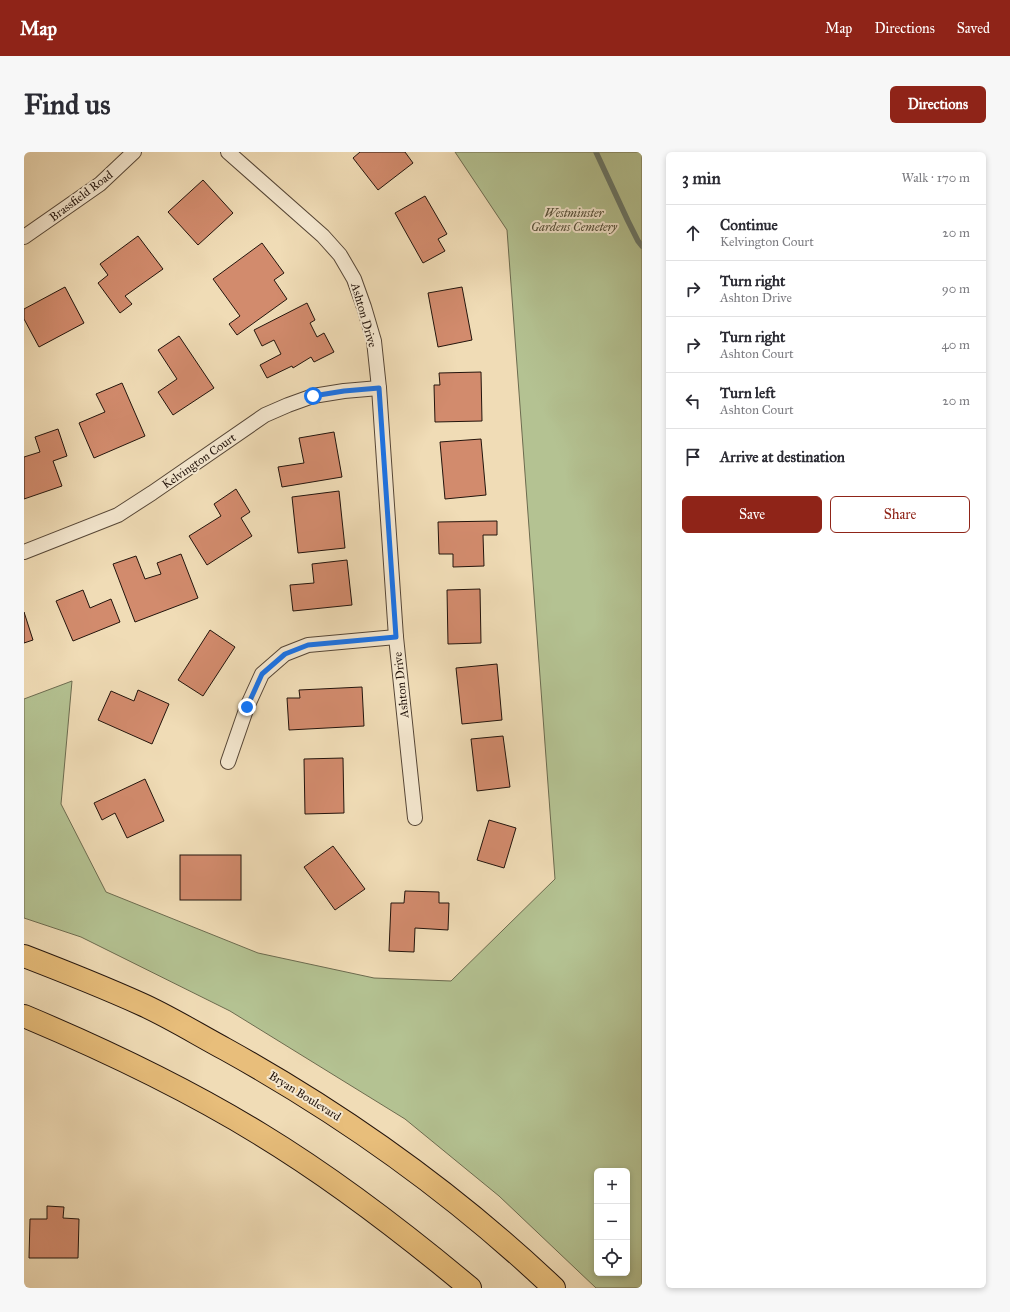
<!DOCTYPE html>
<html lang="en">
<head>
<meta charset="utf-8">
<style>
  body { margin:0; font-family:"IM FELL Great Primer",serif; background:#f7f7f7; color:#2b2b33 }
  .controls { position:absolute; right:12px; bottom:12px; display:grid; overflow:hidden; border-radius:6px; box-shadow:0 2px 6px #0003 }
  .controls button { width:36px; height:36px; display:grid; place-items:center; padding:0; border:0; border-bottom:1px solid #e1e1e2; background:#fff; color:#2b2b33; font:20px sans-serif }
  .stop { position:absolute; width:12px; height:12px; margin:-9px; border:3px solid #1a73e8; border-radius:50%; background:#fff }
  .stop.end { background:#1a73e8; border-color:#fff; box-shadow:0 1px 4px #0008 }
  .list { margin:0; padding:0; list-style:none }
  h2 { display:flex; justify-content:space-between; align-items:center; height:52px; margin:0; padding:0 16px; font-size:17px }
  h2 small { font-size:13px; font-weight:400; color:#7c7c81 }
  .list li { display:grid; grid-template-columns:26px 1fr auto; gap:12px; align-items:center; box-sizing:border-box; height:56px; padding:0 16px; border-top:1px solid #e1e1e2 }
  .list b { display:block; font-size:15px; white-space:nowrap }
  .list p { margin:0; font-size:13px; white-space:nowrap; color:#7c7c81 }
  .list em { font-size:13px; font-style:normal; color:#7c7c81 }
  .actions { display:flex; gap:8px; padding:12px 16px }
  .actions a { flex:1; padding:9px 0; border:1px solid #8f2418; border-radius:6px; text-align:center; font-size:14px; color:#8f2418 }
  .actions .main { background:#8f2418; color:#fff }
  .icon { flex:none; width:22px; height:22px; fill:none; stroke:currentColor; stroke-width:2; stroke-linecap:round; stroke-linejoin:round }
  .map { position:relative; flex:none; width:618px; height:1136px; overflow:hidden; border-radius:6px }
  header { display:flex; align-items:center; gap:24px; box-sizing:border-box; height:56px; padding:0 20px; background:#8f2418; color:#fff }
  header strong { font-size:19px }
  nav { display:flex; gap:22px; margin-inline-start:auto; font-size:14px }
  .intro { display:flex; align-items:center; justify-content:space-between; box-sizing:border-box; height:96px; padding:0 24px }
  h1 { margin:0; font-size:28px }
  .button { padding:10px 18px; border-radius:6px; background:#8f2418; color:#fff; font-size:14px; font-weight:700 }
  main { display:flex; gap:24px; padding:0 24px }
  aside { flex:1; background:#fff; border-radius:6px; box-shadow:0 2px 6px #0003 }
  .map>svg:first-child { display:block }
</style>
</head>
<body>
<header>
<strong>Map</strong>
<nav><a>Map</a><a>Directions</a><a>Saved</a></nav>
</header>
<div class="intro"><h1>Find us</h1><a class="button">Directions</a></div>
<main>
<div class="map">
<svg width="618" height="1136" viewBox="0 0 618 1136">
  <rect width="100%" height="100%" fill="#f0dcb6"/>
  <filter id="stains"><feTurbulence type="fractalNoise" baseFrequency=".005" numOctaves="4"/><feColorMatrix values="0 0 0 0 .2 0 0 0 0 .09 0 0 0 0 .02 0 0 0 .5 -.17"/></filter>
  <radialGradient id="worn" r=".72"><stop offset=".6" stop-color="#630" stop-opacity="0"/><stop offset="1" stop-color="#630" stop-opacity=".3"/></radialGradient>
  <path fill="#b4c292" stroke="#6c6b4f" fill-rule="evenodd" d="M431 0H618V1136H572L475 1044 381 967 206 859 57 785 0 766V547L48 529 37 652 82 740 234 801 350 826 427 829 531 727 483 78ZM573 1019H603V1121H573Z"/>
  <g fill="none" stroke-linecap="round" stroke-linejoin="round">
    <polyline stroke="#6b796a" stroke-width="5.5" points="572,0 604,69 614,89 618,94"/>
  </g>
  <g fill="#d28b6d" stroke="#23140c">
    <polygon points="336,0 381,0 389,11 354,38 329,6"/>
    <polygon points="179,28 209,61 174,93 144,60"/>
    <polygon points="401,44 423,82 414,87 421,99 399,111 371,61"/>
    <polygon points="114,84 139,117 101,144 108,152 96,161 74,131 84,123 76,112"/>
    <polygon points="238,91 260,121 250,128 263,147 213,183 205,172 216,164 189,127"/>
    <polygon points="41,135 60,171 15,195 0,167 0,157"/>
    <polygon points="438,135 448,188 414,195 404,141"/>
    <polygon points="283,151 291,168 286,171 293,185 300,181 310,200 290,210 287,205 269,216 268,214 243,226 236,213 257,202 250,188 238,194 230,178"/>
    <polygon points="155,184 190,236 149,263 134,240 153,227 134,198"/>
    <polygon points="457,220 458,269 411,270 410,233 416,233 415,221"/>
    <polygon points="98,231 121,284 70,306 55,271 81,260 72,242"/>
    <polygon points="34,277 43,304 29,309 38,334 0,347 0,305 16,300 11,285"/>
    <polygon points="310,280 318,325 258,335 254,315 280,311 275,286"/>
    <polygon points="457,287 462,343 421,347 416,290"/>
    <polygon points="212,337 226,360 217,366 228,384 183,413 165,384 197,364 190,352"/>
    <polygon points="315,339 321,396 274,401 268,345"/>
    <polygon points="473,369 473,383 459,383 460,414 429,415 429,402 415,402 414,370"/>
    <polygon points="157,402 174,446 111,470 89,412 112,404 121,427 137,422 133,411"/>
    <polygon points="323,408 328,453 269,459 266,433 290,431 288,412"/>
    <polygon points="456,437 457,491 424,492 423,438"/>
    <polygon points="59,438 66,456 87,447 96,470 49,489 32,449"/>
    <polygon points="0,460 9,488 0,491"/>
    <polygon points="186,478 211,495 179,544 154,528"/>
    <polygon points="473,512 478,568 438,572 432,516"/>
    <polygon points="338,535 340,574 265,578 263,546 276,546 275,538"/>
    <polygon points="114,538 145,552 128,592 74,568 87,539 110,549"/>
    <polygon points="479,584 486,635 453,639 447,587"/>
    <polygon points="319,606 320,661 281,662 280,607"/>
    <polygon points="121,627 140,669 103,686 91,661 78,668 70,651"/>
    <polygon points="465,668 492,676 480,716 453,708"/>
    <polygon points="309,694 341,737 311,758 280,715"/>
    <rect x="156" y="703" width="61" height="45"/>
    <polygon points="381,739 415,740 415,751 425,751 424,778 391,776 390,800 365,799 367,751 380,751"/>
    <polygon points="23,1054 40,1055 39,1066 55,1067 54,1106 5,1106 6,1067 23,1067"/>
  </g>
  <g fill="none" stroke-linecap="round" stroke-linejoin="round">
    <defs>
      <g id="minor">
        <polyline points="204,0 299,84 316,103 330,127 340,155 350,189 355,236 372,485 391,666"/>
        <polyline points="0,85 76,32 110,0"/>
        <polyline points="0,400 94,363 128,341 241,263 264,253 289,244 320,239 355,236"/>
        <polyline points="204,610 223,555 238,522 261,502 284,493 372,485"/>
      </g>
      <g id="motorway">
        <path d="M0 804C39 819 79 835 117 852 146 865 173 882 201 897 320 963 431 1042 530 1136"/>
        <path d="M0 864C81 898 161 936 236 982 310 1027 379 1080 446 1136"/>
      </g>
    </defs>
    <use href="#minor" stroke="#564636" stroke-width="16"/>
    <use href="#motorway" stroke="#23140c" stroke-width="24"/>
    <use href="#minor" stroke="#f5e8d0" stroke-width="14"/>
    <use href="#motorway" stroke="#e8be7b" stroke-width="22"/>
  </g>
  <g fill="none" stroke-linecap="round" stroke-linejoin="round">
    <polyline stroke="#1a73e8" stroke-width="5" points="223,555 238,522 261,502 284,493 372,485 355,236 320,239 289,244"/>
  </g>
  <g text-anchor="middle" stroke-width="4" stroke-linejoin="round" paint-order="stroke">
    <g font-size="12" fill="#23140c" stroke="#f5e8d0">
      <text transform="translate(57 44) rotate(-37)" y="4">Brassfield Road</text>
      <text transform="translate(340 163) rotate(74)" y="4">Ashton Drive</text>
      <text transform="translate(175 309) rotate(-35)" y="4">Kelvington Court</text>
      <text transform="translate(377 533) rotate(-96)" y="4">Ashton Drive</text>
      <text transform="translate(281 944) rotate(32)" y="4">Bryan Boulevard</text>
    </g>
    <g font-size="12" font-style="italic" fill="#56513b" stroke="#f5e8d0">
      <text x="550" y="65">Westminster<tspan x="550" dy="14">Gardens Cemetery</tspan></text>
    </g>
  </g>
  <rect width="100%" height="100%" filter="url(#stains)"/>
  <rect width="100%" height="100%" fill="url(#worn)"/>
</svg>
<div class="controls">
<button>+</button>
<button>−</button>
<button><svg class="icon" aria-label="locate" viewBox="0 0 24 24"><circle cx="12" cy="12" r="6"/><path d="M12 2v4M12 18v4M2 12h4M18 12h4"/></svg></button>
</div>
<div class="stop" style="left:289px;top:244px"></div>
<div class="stop end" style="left:223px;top:555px"></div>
</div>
<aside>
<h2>3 min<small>Walk · 170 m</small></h2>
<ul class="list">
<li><svg class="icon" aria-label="ahead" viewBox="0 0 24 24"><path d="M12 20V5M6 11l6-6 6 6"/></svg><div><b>Continue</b><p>Kelvington Court</p></div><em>20 m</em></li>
<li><svg class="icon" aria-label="right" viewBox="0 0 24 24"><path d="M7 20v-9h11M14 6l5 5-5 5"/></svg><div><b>Turn right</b><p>Ashton Drive</p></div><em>90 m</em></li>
<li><svg class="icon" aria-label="right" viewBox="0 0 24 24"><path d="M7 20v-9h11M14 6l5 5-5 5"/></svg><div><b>Turn right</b><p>Ashton Court</p></div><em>40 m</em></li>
<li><svg class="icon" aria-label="left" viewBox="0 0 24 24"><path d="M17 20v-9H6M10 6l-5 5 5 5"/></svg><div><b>Turn left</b><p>Ashton Court</p></div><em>20 m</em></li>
<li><svg class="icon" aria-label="arrive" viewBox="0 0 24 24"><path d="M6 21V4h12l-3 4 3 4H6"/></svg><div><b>Arrive at destination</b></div></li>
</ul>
<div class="actions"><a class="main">Save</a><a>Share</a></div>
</aside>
</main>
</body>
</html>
